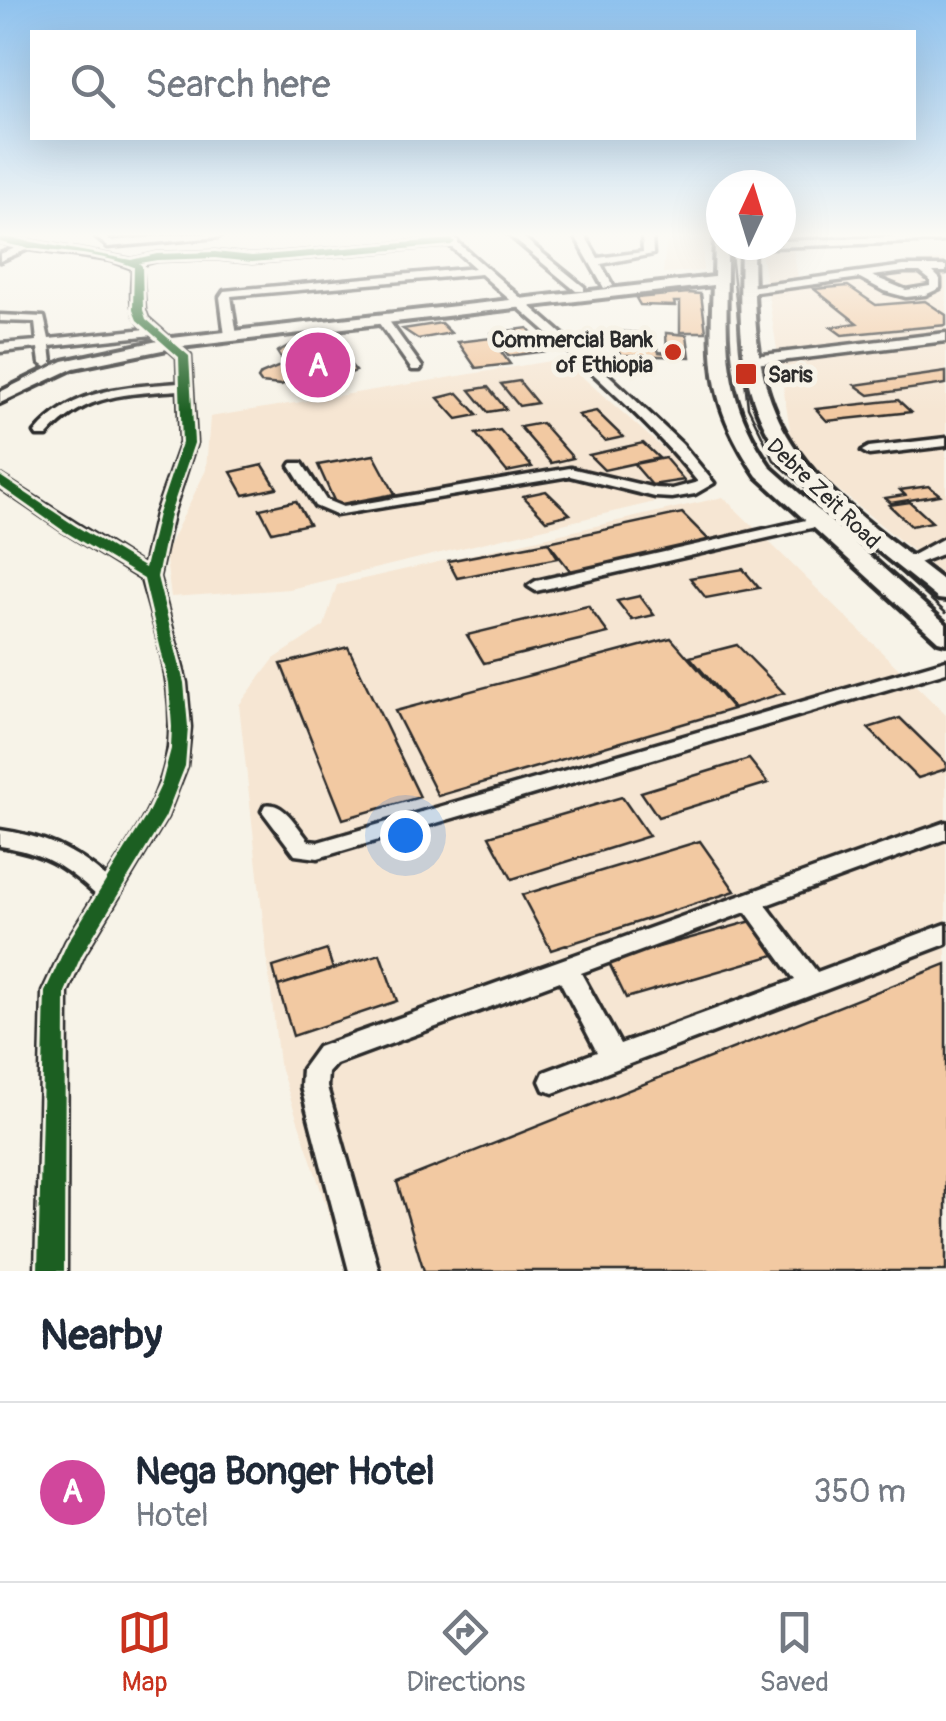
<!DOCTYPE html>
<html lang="en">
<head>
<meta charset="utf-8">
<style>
  body { margin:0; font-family:Pangolin,sans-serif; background:#f6f6f7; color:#1f2937 }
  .compass { position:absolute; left:706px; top:170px; width:90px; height:90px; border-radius:50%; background:#fff; box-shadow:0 10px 40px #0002; rotate:4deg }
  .you { position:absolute; left:405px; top:835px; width:35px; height:35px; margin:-25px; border:8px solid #fff; border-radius:50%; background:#1a73e8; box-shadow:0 0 0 15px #1a73e833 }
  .badge { display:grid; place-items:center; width:65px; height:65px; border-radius:50%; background:#c8321e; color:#fff; font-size:32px; font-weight:700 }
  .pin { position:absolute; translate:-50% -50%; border:5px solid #fff; box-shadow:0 2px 10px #0006 }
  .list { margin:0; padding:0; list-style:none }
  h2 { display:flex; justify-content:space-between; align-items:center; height:130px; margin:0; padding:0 40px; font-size:42px }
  h2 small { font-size:32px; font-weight:400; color:#747a83 }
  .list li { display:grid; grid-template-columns:65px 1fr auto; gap:30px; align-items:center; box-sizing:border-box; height:180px; padding:0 40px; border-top:2px solid #e0e1e3 }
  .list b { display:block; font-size:38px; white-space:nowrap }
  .list p { margin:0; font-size:32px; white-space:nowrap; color:#747a83 }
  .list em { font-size:32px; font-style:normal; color:#747a83 }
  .icon { flex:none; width:55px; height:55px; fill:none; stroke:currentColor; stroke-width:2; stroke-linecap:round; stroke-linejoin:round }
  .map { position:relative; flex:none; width:946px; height:1271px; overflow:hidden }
  .search { position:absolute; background:#fff; box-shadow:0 10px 40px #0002; left:30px; right:30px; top:30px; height:110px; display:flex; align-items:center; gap:25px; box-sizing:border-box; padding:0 35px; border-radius:0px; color:#747a83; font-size:38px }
  .sheet { height:310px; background:#fff }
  nav { display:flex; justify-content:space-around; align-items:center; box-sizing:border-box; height:140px; border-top:2px solid #e0e1e3; background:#fff; font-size:28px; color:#747a83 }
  nav a { display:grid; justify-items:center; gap:5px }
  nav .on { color:#c8321e }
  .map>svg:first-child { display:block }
</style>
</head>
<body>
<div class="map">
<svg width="946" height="1271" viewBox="0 0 946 1271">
  <rect width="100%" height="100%" fill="#f7f3e8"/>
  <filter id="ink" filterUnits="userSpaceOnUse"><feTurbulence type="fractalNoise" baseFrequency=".01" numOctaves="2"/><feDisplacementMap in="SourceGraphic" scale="20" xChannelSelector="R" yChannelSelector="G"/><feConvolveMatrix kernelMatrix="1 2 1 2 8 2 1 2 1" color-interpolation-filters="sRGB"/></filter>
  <g filter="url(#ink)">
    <g fill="#f6e6d3">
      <polygon points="667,234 703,234 703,271 663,273"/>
      <polygon points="781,234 790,234 798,277 946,259 946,578 794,454 760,245 781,245"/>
      <polygon points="562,359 709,489 290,589 171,597 165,553 206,470 210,417"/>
      <polygon points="723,497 946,715 946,1271 348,1271 279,1064 239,705 274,659 324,626 337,585"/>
    </g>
    <g fill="#f2c9a2" stroke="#2b2b2b" stroke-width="2.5">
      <polygon points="848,286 876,305 925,301 946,315 946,325 842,335 831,327 857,323 814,289"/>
      <polygon points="688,293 701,294 706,332 680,332 680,302 674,302 675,306 640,305 636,298"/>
      <polygon points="441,323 451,333 418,339 403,329"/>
      <polygon points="528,328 546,351 508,356 492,333"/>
      <polygon points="612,331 640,333 643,348 657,348 659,352 667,353 666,333 687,335 690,357 622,355 611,344"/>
      <polygon points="491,338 510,364 476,368 458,342"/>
      <polygon points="290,345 309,346 319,359 349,363 356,371 340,377 308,374 281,385 261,383 258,379 261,374 285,364 277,352"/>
      <polygon points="946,372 946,384 869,395 855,385"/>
      <polygon points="519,381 537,403 519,406 501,384"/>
      <polygon points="488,387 506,409 488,412 470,390"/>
      <polygon points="458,393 478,415 457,419 438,398"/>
      <polygon points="898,400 911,412 827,421 816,409"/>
      <polygon points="596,411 623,437 605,441 578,415"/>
      <polygon points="542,423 573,458 551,463 520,427"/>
      <polygon points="500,430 532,467 507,472 476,434"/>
      <polygon points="643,443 659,458 604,470 589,455"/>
      <polygon points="374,455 395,494 336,505 318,465"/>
      <polygon points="665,458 684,480 652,485 634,464"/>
      <polygon points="263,465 277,488 244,495 231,472"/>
      <polygon points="929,486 940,495 891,503 885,498 905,495 900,490"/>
      <polygon points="546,491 570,514 546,520 523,496"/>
      <polygon points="296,501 309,524 272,532 260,509"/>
      <polygon points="910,502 932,522 911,526 889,505"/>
      <polygon points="682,513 710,541 572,573 548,542"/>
      <polygon points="548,542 558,558 457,578 448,561"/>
      <polygon points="743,569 759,588 706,598 690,578"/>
      <polygon points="640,596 654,615 632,620 617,601"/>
      <polygon points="588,606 608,633 484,663 467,635"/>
      <polygon points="671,638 733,709 438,796 395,711"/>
      <polygon points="737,645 784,693 734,708 690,657"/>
      <polygon points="348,647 420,797 343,819 281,664"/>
      <polygon points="900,718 946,763 946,769 918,778 868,728"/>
      <polygon points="749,759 768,783 658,817 641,792"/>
      <polygon points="622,797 649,836 512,879 489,836"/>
      <polygon points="700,841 735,891 551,950 522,895"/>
      <polygon points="752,921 774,955 626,998 608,961"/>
      <polygon points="327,950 333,969 278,986 273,967"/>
      <polygon points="380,954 397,1001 293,1036 278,986"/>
      <polygon points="946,964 946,1271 424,1271 397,1182"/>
    </g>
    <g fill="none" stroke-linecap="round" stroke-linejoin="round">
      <defs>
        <g id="minor">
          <polygon points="92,234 103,234 110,241 187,234 223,234 218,237 108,247"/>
          <path d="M437 234H448L612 378 682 444 714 483 695 494 672 498 655 497 570 476 336 515 315 506 290 466 292 463H302L326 500 343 507 570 468 655 488 672 489 698 482C635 405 555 341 481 274L231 296 237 336 231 339 225 336 220 297 224 291 475 268 449 245 252 262 215 258 157 260 141 264 144 310 147 318 190 356 195 443 172 514 158 577 186 683 190 727 186 766 166 817 83 955 67 992 66 1271H36L43 992 67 941 96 895C63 865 44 853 0 846V830C43 836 74 849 107 878 126 848 148 818 160 784 185 718 160 644 142 579L64 531 0 487V476L144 567 156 514 181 443 179 390C126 394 85 393 47 436H37L35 433C72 388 125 387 179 383L178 357 153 335 50 346 52 363 46 367 40 363 38 348 0 352V344L37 341 35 322 0 321V315L44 317 49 339 146 329C127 313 133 290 133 268L111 260 28 249 0 261V254L18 247 0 242V236L132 260 157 254 215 252 252 256 443 240Z"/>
          <polygon points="508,234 519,234 584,287 584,291 576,291"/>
          <polygon points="574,234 584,234 598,258 643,252 642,234 652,234 653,254 601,264 613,286 604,288"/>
          <polygon points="946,235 946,241 747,248 742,245 781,245 781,241"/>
          <path d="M904 266H946V272H933L940 279V288L925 295 906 297 884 291 860 278 749 293 744 290 749 287ZM904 272H920L930 280V286L906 290 872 276Z"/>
          <polygon points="378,317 386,317 422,367 420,370 412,370 376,319"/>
          <polygon points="946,333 946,341 755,364 749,360 755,356"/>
          <polygon points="946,438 946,446 869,455 862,451 869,447"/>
          <polygon points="819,517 827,522 824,525 536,591 528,586 536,581"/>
          <polygon points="946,537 946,550 942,554 908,567 900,562"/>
          <path d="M946 660V672L318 858 295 855 262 811 265 805C284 801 297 827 309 841L318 842Z"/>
          <path d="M946 822V839L766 905 817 972 946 924V944L553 1093 544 1090 540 1081 544 1072 597 1052 560 981 336 1064 328 1073 327 1087 379 1271H349L301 1087 302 1069 318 1047ZM746 912 795 980 620 1044 581 973Z"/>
        </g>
        <g id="major">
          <path d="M715 234H721V245H727C728 335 716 389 771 468L946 624V643L938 641 757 476C710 407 709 367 713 285L172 348 74 368 0 403V392L63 361 172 338 714 277Z"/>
          <path d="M741 245H753C754 300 753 360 775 411 805 485 886 535 946 583V600L938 599C875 546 790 492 758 412 737 361 740 300 741 245Z"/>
        </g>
      </defs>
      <use href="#minor" stroke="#2b2b2b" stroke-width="7"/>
      <use href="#major" stroke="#2b2b2b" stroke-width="8"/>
      <use href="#minor" fill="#f7f3e8" fill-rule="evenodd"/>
      <use href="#major" fill="#f7f3e8" fill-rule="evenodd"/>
      <polyline stroke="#2b2b2b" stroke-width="2.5" points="730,245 748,407 774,460 946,613"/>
      <defs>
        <path id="cycleway" d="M0 236 131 260 157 254 215 252 252 256 451 239 455 242 451 245 252 262 215 258 157 260 139 263 142 266 143 310 146 319 189 356 194 443 170 514 157 577 184 683 188 727 185 766 165 817 82 954 65 992 64 1271H38L45 992 68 942 147 815 162 783 171 749 172 727 169 683 144 579 64 531 0 486V476L74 525 145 568 158 514 182 443 179 357 137 320 133 310 134 267C92 249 43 254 0 242Z"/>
      </defs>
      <use href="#cycleway" stroke="#f7f3e8" stroke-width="6"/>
      <use href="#cycleway" fill="#1b5e20" fill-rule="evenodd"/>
    </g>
  </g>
  <linearGradient id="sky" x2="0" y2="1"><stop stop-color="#8fc2ee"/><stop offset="0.57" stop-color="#fbfaf5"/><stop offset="1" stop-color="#fbfaf5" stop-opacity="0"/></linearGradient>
  <rect width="946" height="412" fill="url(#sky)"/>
  <g fill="#c8321e" stroke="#f7f3e8" stroke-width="4">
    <circle cx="673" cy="352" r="10"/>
    <rect x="734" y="362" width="24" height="24" rx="5"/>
  </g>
  <g text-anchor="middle" stroke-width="10" stroke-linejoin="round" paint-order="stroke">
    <g font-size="22" font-weight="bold" fill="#2b2b2b" stroke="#f7f3e8" text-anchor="end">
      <text x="653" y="347">Commercial Bank<tspan x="653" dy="25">of Ethiopia</tspan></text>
      <text x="768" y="382" text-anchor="start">Saris</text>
    </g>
    <g font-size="22" fill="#2b2b2b" stroke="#f7f3e8">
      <text transform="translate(824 493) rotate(44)" y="8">Debre Zeit Road</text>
    </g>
  </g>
</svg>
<svg class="compass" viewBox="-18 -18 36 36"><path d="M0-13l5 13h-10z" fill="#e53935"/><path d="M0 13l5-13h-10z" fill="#747a83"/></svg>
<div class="you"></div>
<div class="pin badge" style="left:318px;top:365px;background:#d1479c">A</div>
<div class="search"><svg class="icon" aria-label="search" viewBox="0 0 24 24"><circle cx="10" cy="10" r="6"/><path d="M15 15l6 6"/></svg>Search here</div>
</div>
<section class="sheet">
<h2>Nearby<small></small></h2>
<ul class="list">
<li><span class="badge" style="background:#d1479c">A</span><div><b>Nega Bonger Hotel</b><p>Hotel</p></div><em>350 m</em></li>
</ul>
</section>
<nav>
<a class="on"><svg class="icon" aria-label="map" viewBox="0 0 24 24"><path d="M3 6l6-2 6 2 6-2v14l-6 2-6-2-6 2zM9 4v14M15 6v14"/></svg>Map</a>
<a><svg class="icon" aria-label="directions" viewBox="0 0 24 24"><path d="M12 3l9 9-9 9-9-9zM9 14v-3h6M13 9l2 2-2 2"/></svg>Directions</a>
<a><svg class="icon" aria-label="saved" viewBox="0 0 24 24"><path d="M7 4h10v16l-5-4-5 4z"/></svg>Saved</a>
</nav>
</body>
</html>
